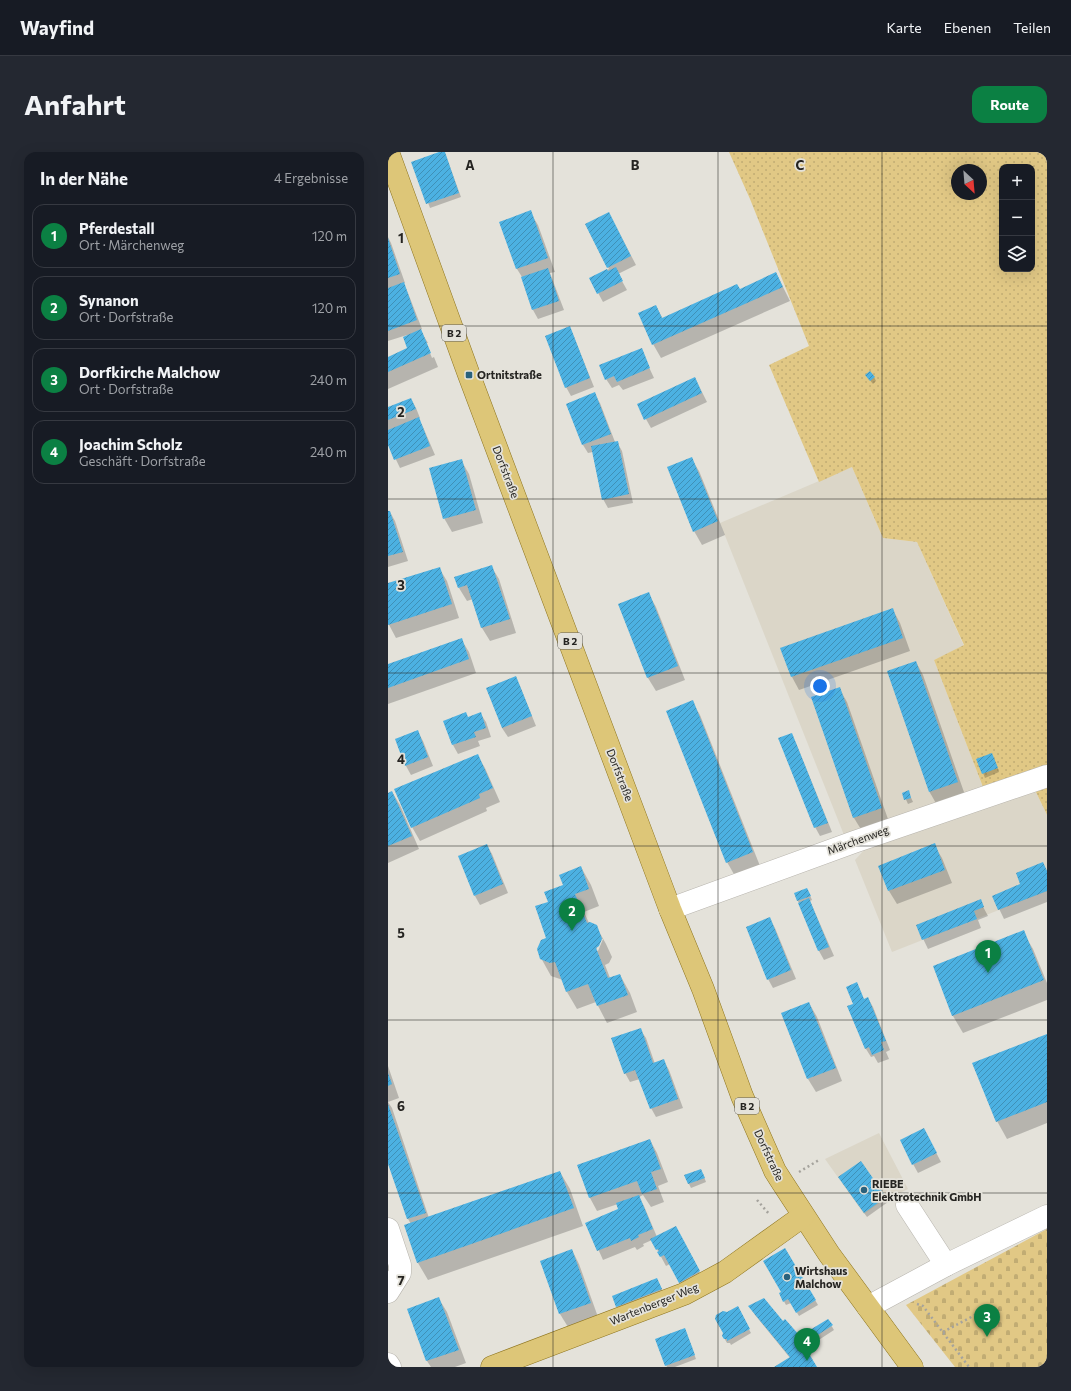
<!DOCTYPE html>
<html lang="de">
<head>
<meta charset="utf-8">
<style>
  body { margin:0; font-family:Commissioner,sans-serif; background:#242831; color:#f1f3f6 }
  .controls { position:absolute; right:12px; top:12px; display:grid; overflow:hidden; border-radius:8px; box-shadow:0 4px 16px #0002 }
  .controls button { width:36px; height:36px; display:grid; place-items:center; padding:0; border:0; border-bottom:1px solid #363941; background:#171b24; color:#f1f3f6; font:20px sans-serif }
  .compass { position:absolute; left:563px; top:12px; width:36px; height:36px; border-radius:50%; background:#171b24; box-shadow:0 4px 16px #0002; rotate:154deg }
  .you { position:absolute; left:432px; top:534px; width:14px; height:14px; margin:-10px; border:3px solid #fff; border-radius:50%; background:#1a73e8; box-shadow:0 0 0 6px #1a73e833 }
  .badge { display:grid; place-items:center; width:26px; height:26px; border-radius:50%; background:#0b8043; color:#fff; font-size:13px; font-weight:700 }
  .pin { position:absolute; translate:-50% -33px; filter:drop-shadow(0 1px 2px #0008) }
  .pin::after { content:''; position:absolute; top:21px; width:14px; height:12px; background:inherit; clip-path:polygon(0 0,100% 0,50% 100%) }
  .list { margin:0; padding:0; list-style:none }
  h2 { display:flex; justify-content:space-between; align-items:center; height:52px; margin:0; padding:0 16px; font-size:17px }
  h2 small { font-size:13px; font-weight:400; color:#9ea1a6 }
  .list li { display:grid; grid-template-columns:26px 1fr auto; gap:12px; align-items:center; box-sizing:border-box; height:64px; margin:0 8px 8px; padding:0 8px; border:1px solid #363941; border-radius:12px }
  .list b { display:block; font-size:15px; white-space:nowrap }
  .list p { margin:0; font-size:13px; white-space:nowrap; color:#9ea1a6 }
  .list em { font-size:13px; font-style:normal; color:#9ea1a6 }
  .icon { flex:none; width:22px; height:22px; fill:none; stroke:currentColor; stroke-width:2; stroke-linecap:round; stroke-linejoin:round }
  .map { position:relative; flex:none; width:659px; height:1215px; overflow:hidden; border-radius:12px }
  header { display:flex; align-items:center; gap:24px; box-sizing:border-box; height:56px; padding:0 20px; background:#171b24; border-bottom:1px solid #363941 }
  header strong { font-size:19px }
  nav { display:flex; gap:22px; margin-inline-start:auto; font-size:14px }
  .intro { display:flex; align-items:center; justify-content:space-between; box-sizing:border-box; height:96px; padding:0 24px }
  h1 { margin:0; font-size:28px }
  .button { padding:10px 18px; border-radius:12px; background:#0b8043; color:#fff; font-size:14px; font-weight:700 }
  main { display:flex; gap:24px; padding:0 24px }
  aside { flex:1; background:#171b24; border-radius:12px; box-shadow:0 4px 16px #0002 }
  .map>svg:first-child { display:block }
</style>
</head>
<body>
<header>
<strong>Wayfind</strong>
<nav><a>Karte</a><a>Ebenen</a><a>Teilen</a></nav>
</header>
<div class="intro"><h1>Anfahrt</h1><a class="button">Route</a></div>
<main>
<aside>
<h2>In der Nähe<small>4 Ergebnisse</small></h2>
<ul class="list">
<li><span class="badge">1</span><div><b>Pferdestall</b><p>Ort · Märchenweg</p></div><em>120 m</em></li>
<li><span class="badge">2</span><div><b>Synanon</b><p>Ort · Dorfstraße</p></div><em>120 m</em></li>
<li><span class="badge">3</span><div><b>Dorfkirche Malchow</b><p>Ort · Dorfstraße</p></div><em>240 m</em></li>
<li><span class="badge">4</span><div><b>Joachim Scholz</b><p>Geschäft · Dorfstraße</p></div><em>240 m</em></li>
</ul>
</aside>
<div class="map">
<svg width="659" height="1215" viewBox="0 0 659 1215">
  <defs>
    <pattern id="grass-dots" width="8" height="8" patternUnits="userSpaceOnUse"><rect width="8" height="8" fill="#e1c885"/><path d="M2 2h.1M6 6h.1" fill="none" stroke="#c1ac73" stroke-width="1.8" stroke-linecap="round"/></pattern>
    <pattern id="cemetery-stones" width="16" height="16" patternUnits="userSpaceOnUse"><rect width="16" height="16" fill="#e1c885"/><path d="M2 7V4a2 2 0 0 1 4 0v3zM10 15v-3a2 2 0 0 1 4 0v3z" fill="#c1ac73"/></pattern>
    <pattern id="building-hatch" width="6" height="6" patternUnits="userSpaceOnUse"><rect width="6" height="6" fill="#4cb1e2"/><path d="M-1 1l2-2M0 6l6-6M5 7l2-2" fill="none" stroke="#3f90b7"/></pattern>
  </defs>
  <rect width="100%" height="100%" fill="#e4e2da"/>
  <g fill="#dbd6c8">
    <polygon points="464,315 495,386 529,390 576,494 546,508 595,635 456,683 332,371"/>
    <polygon points="647,638 659,663 659,739 504,800 467,708 478,696"/>
    <polygon points="491,981 520,1037 490,1052 476,1062 437,1007"/>
  </g>
  <path fill="url(#grass-dots)" fill-rule="evenodd" d="M341 0H659V663L647 638 595 635 546 508 576 493 529 390 495 386 464 315 431 330 381 213 421 194 362 47ZM614 15H644V117H614ZM569 18H593V42H569Z"/>
  <polygon fill="url(#cemetery-stones)" points="659,1077 659,1215 567,1215 518,1153"/>
  <g fill="#0003" fill-rule="evenodd">
    <polygon points="54,0 56,0 58,4 73,45 42,56 25,10"/>
    <polygon points="142,60 150,73 167,120 162,121 176,158 150,167 145,158 134,125 129,117 112,70"/>
    <polygon points="221,61 248,113 230,122 239,138 215,150 202,126 221,117 198,73"/>
    <polygon points="0,85 3,91 17,131 15,131 20,141 34,177 32,178 40,191 38,191 44,206 46,205 50,215 0,237 0,206 21,197 19,183 0,189"/>
    <polygon points="388,121 402,149 273,206 265,192 268,154 275,167 352,138"/>
    <polygon points="181,176 186,185 206,235 183,244 178,235"/>
    <polygon points="253,198 266,226 235,238 231,233 224,236 218,227"/>
    <polygon points="486,225 488,229 485,232 481,227"/>
    <polygon points="307,226 319,250 263,276 250,253"/>
    <polygon points="206,242 212,251 227,290 229,290 234,299 245,351 220,356 215,347 205,300 200,301 195,293 179,252"/>
    <polygon points="23,247 28,256 32,266 30,267 35,275 47,303 12,316 0,291 0,256"/>
    <polygon points="303,306 311,319 337,383 314,393 306,379"/>
    <polygon points="73,308 81,322 95,371 64,380 56,366"/>
    <polygon points="0,360 2,360 7,369 20,409 0,415"/>
    <polygon points="103,414 111,427 128,481 102,489 94,476 85,447 79,449 71,436 68,426"/>
    <polygon points="51,416 59,429 71,466 8,486 0,471 0,432"/>
    <polygon points="260,441 268,455 297,528 268,539 260,526 231,453"/>
    <polygon points="505,458 512,471 522,499 411,538 404,525 394,497"/>
    <polygon points="73,487 81,500 88,521 0,552 0,513"/>
    <polygon points="528,510 535,523 577,643 549,653 541,639"/>
    <polygon points="127,525 132,534 148,574 120,585 114,576"/>
    <polygon points="451,536 459,550 501,670 474,679 466,666"/>
    <polygon points="304,549 312,563 372,714 347,724 339,710"/>
    <polygon points="92,561 98,570 103,585 90,589 92,594 70,602 65,593 56,570 80,566"/>
    <polygon points="30,580 35,589 45,614 23,623 18,614 8,588"/>
    <polygon points="403,582 408,591 444,680 432,684 427,675"/>
    <polygon points="89,603 97,616 112,650 98,656 99,659 32,689 24,675"/>
    <polygon points="606,606 611,620 597,626 595,621"/>
    <polygon points="520,639 525,650 520,652 515,641"/>
    <polygon points="4,640 12,653 31,697 0,711 0,642"/>
    <polygon points="99,693 104,702 120,741 92,753 87,744"/>
    <polygon points="546,693 554,706 564,731 509,752 501,739 491,714"/>
    <polygon points="655,712 659,719 659,750 616,767 605,744 634,733"/>
    <path d="M193 715 203 733 211 754 196 760 201 771 208 774 218 792 224 805 221 811 217 813 222 826 232 823 242 841 249 860 219 871 208 850 189 857 179 840 175 828 163 824 153 806 160 786 161 750ZM213 787H215L210 799 208 798Z"/>
    <polygon points="421,741 424,748 422,749 446,804 436,808 431,799 407,742"/>
    <polygon points="592,749 600,764 590,768 593,776 540,797 529,774"/>
    <polygon points="382,767 387,776 408,827 385,836 380,827"/>
    <polygon points="635,780 645,797 659,831 659,848 575,881 565,864 546,815"/>
    <polygon points="468,831 476,848 480,846 485,855 502,898 498,900 501,907 490,911 486,904 483,905 478,897"/>
    <polygon points="421,851 429,865 454,929 428,940 420,927 394,862"/>
    <polygon points="252,877 258,886 267,912 276,909 281,918 295,956 268,965 263,956 252,927 242,930 237,921"/>
    <polygon points="659,883 659,971 619,987 609,969"/>
    <polygon points="0,914 11,946 0,950 4,956 41,1066 172,1020 182,1037 195,1074 40,1128 30,1111 18,1074 23,1072 20,1067 0,1009"/>
    <polygon points="541,987 553,1010 530,1021 525,1012"/>
    <polygon points="262,988 269,1001 280,1030 270,1034 276,1050 263,1055 255,1043 251,1045 256,1054 269,1085 293,1084 316,1129 297,1139 282,1112 278,1114 264,1088 255,1092 256,1094 249,1098 247,1095 215,1108 199,1072 232,1058 230,1052 209,1059 202,1046 190,1013"/>
    <polygon points="473,1011 500,1050 479,1065 454,1030"/>
    <polygon points="315,1022 318,1030 303,1036 297,1024"/>
    <polygon points="397,1097 430,1153 411,1164 403,1151 398,1153 392,1142 394,1141"/>
    <polygon points="184,1098 191,1112 210,1165 180,1175 172,1162 154,1110"/>
    <polygon points="271,1131 276,1142 231,1159 225,1145"/>
    <polygon points="51,1147 59,1160 78,1211 67,1215 43,1215 39,1209 20,1157"/>
    <polygon points="362,1155 394,1170 414,1189 440,1168 446,1178 420,1195 422,1197 418,1200 428,1215 387,1215 402,1206 367,1163"/>
    <polygon points="349,1156 363,1181 343,1193 342,1191 339,1191 335,1184 339,1161"/>
    <polygon points="297,1177 308,1207 287,1215 279,1215 278,1213"/>
  </g>
  <g fill="url(#building-hatch)">
    <polygon points="51,0 57,0 71,41 38,52 23,10"/>
    <polygon points="143,58 160,106 128,117 111,70"/>
    <polygon points="221,60 243,104 219,116 197,72"/>
    <polygon points="0,86 12,122 0,126"/>
    <polygon points="228,115 235,129 209,142 201,126 219,117 220,119"/>
    <polygon points="160,116 171,149 144,158 133,125"/>
    <polygon points="388,120 395,135 264,193 250,161 268,153 274,166 349,132 352,137"/>
    <polygon points="16,130 29,168 0,179 0,136"/>
    <polygon points="182,174 202,226 177,236 157,184"/>
    <polygon points="33,177 43,201 0,220 0,205 19,196 15,185"/>
    <polygon points="254,196 262,216 229,230 226,224 217,228 211,213"/>
    <polygon points="482,219 487,225 482,229 477,223"/>
    <polygon points="307,225 314,241 256,268 249,252"/>
    <polygon points="207,240 223,282 194,293 178,252"/>
    <polygon points="23,246 28,257 0,268 0,255"/>
    <polygon points="31,265 42,294 6,308 0,293 0,278"/>
    <polygon points="230,289 241,342 214,348 203,294"/>
    <polygon points="304,305 330,369 305,380 279,315"/>
    <polygon points="74,307 88,358 55,367 41,316"/>
    <polygon points="0,359 2,359 15,400 0,404"/>
    <polygon points="104,413 122,467 93,476 79,433 70,436 66,425"/>
    <polygon points="52,415 64,452 0,473 0,431"/>
    <polygon points="261,440 290,514 259,526 230,452"/>
    <polygon points="505,456 515,486 403,525 392,496"/>
    <polygon points="74,486 81,507 0,536 0,512"/>
    <polygon points="528,509 570,630 541,640 499,519"/>
    <polygon points="128,524 144,564 114,576 98,536"/>
    <polygon points="452,535 494,656 465,666 423,545"/>
    <polygon points="305,548 365,700 338,711 278,559"/>
    <polygon points="78,560 80,565 93,560 98,576 86,580 88,585 64,593 55,569"/>
    <polygon points="30,578 40,605 17,614 7,587"/>
    <polygon points="404,581 440,671 426,676 390,586"/>
    <polygon points="604,601 610,616 594,622 588,607"/>
    <polygon points="90,602 105,636 91,642 92,646 23,676 6,637"/>
    <polygon points="521,638 523,646 516,648 514,641"/>
    <polygon points="4,639 24,684 0,694 0,641"/>
    <polygon points="547,691 557,718 500,739 490,714"/>
    <polygon points="99,692 115,732 86,744 70,704"/>
    <polygon points="655,710 659,719 659,739 610,758 604,744 632,732 628,721"/>
    <polygon points="193,714 201,737 187,742 199,771 202,770 209,773 214,787 211,794 208,796 220,826 232,822 240,843 209,854 200,832 178,840 167,810 162,811 152,807 149,797 153,788 158,786 147,754 160,750 156,740 175,733 171,723"/>
    <polygon points="419,736 423,744 409,749 406,741"/>
    <polygon points="421,746 441,795 430,799 410,751"/>
    <polygon points="593,747 596,755 586,759 589,767 534,788 528,773"/>
    <polygon points="382,765 403,818 379,828 358,775"/>
    <polygon points="636,778 656,828 564,864 545,814"/>
    <polygon points="469,830 476,847 480,845 498,889 493,890 496,898 484,903 481,895 477,897 459,854 465,852 458,835"/>
    <polygon points="421,850 448,916 419,927 393,861"/>
    <polygon points="253,876 265,911 276,907 290,947 262,957 247,918 236,922 223,886"/>
    <polygon points="659,882 659,950 608,970 584,911"/>
    <polygon points="0,921 4,932 0,934"/>
    <polygon points="0,952 38,1061 19,1067 0,1012"/>
    <polygon points="536,976 549,1001 524,1013 512,988"/>
    <polygon points="262,987 273,1017 263,1020 269,1037 254,1042 249,1029 201,1046 189,1013"/>
    <polygon points="473,1009 498,1045 476,1061 450,1025"/>
    <polygon points="313,1017 317,1026 300,1032 296,1023"/>
    <polygon points="172,1019 186,1056 29,1111 16,1073"/>
    <polygon points="251,1043 265,1077 250,1083 251,1085 243,1089 242,1086 209,1099 197,1071 230,1057 228,1051"/>
    <polygon points="288,1074 312,1119 291,1131 276,1103 272,1105 269,1100 271,1099 270,1097 268,1098 262,1087"/>
    <polygon points="397,1096 428,1148 408,1161 400,1147 395,1150 391,1141 393,1140 375,1109"/>
    <polygon points="184,1097 203,1151 171,1162 152,1109"/>
    <polygon points="269,1126 274,1137 228,1155 224,1144"/>
    <polygon points="51,1145 71,1198 38,1209 19,1157"/>
    <polygon points="376,1146 395,1169 397,1167 412,1184 440,1167 445,1173 419,1190 420,1193 417,1195 429,1215 386,1215 402,1205 360,1154"/>
    <polygon points="350,1154 362,1177 339,1189 339,1187 336,1187 334,1184 335,1181 327,1167 328,1163 335,1159 339,1160"/>
    <polygon points="297,1176 307,1203 277,1214 267,1187"/>
  </g>
  <g fill="none" stroke-linecap="round" stroke-linejoin="round">
    <defs>
      <g id="minor">
        <polyline points="282,757 466,690 659,624"/>
        <polyline points="519,1053 558,1113"/>
        <polyline points="0,1077 12,1113 12,1121 0,1140"/>
        <polyline points="480,1155 558,1113 659,1064"/>
        <polyline points="0,1212 2,1215"/>
      </g>
      <g id="major">
        <polyline points="0,0 81,223 282,757 315,837 354,944 387,1019 394,1030 441,1102 524,1215"/>
        <polyline points="104,1215 296,1142 337,1120 415,1064"/>
      </g>
    </defs>
    <use href="#minor" stroke="#b7b4ad" stroke-width="23"/>
    <use href="#major" stroke="#8e751f" stroke-width="23"/>
    <g stroke="#a5a39d" stroke-width="2.5" stroke-dasharray="2 3" stroke-linecap="butt">
      <polyline points="411,1020 431,1008"/>
      <polyline points="369,1048 382,1063"/>
      <polyline points="529,1152 535,1154 581,1215"/>
      <polyline points="555,1180 604,1154"/>
      <polyline points="653,1215 659,1211"/>
    </g>
    <use href="#minor" stroke="#fff" stroke-width="22"/>
    <use href="#major" stroke="#ddc678" stroke-width="22"/>
  </g>
  <path fill="none" stroke="#252421" stroke-width="1" stroke-opacity="0.55" d="M165 0V1215M330 0V1215M494 0V1215M0 174H659M0 347H659M0 521H659M0 694H659M0 868H659M0 1041H659"/>
  <g fill="#2a617c" stroke="#e4e2da" stroke-width="1.5">
    <rect x="77" y="219" width="8" height="8" rx="2"/>
    <circle cx="476" cy="1038" r="4"/>
    <circle cx="399" cy="1125" r="4"/>
  </g>
  <g text-anchor="middle" stroke-width="3.5" stroke-linejoin="round" paint-order="stroke">
    <g fill="#e4e2da" stroke="#5e5d58" stroke-width="1">
      <rect x="54" y="173" width="24" height="16" rx="3"/>
      <rect x="170" y="481" width="24" height="16" rx="3"/>
      <rect x="347" y="946" width="24" height="16" rx="3"/>
    </g>
    <g font-size="10" font-weight="bold" fill="#252421">
      <text x="66" y="185">B 2</text>
      <text x="182" y="493">B 2</text>
      <text x="359" y="958">B 2</text>
    </g>
    <g font-size="11" font-weight="bold" fill="#252421" stroke="#e4e2da" text-anchor="start">
      <text x="89" y="227">Ortnitstraße</text>
      <text x="484" y="1036">RIEBE<tspan x="484" dy="13">Elektrotechnik GmbH</tspan></text>
      <text x="407" y="1123">Wirtshaus<tspan x="407" dy="13">Malchow</tspan></text>
    </g>
    <g font-size="11" fill="#252421" stroke="#e4e2da">
      <text transform="translate(118 320) rotate(69)" y="4">Dorfstraße</text>
      <text transform="translate(232 623) rotate(69)" y="4">Dorfstraße</text>
      <text transform="translate(470 688) rotate(-20)" y="4">Märchenweg</text>
      <text transform="translate(381 1003) rotate(65)" y="4">Dorfstraße</text>
      <text transform="translate(266 1152) rotate(-22)" y="4">Wartenberger Weg</text>
    </g>
  </g>
  <g font-size="13" text-anchor="middle" font-weight="bold" fill="#252421" stroke="#e4e2da" stroke-width="3.5" stroke-linejoin="round" paint-order="stroke">
    <text x="82" y="18">A</text>
    <text x="247" y="18">B</text>
    <text x="412" y="18">C</text>
    <text x="13" y="91">1</text>
    <text x="13" y="265">2</text>
    <text x="13" y="438">3</text>
    <text x="13" y="612">4</text>
    <text x="13" y="786">5</text>
    <text x="13" y="959">6</text>
    <text x="13" y="1133">7</text>
  </g>
</svg>
<div class="controls">
<button>+</button>
<button>−</button>
<button><svg class="icon" aria-label="layers" viewBox="0 0 24 24"><path d="M12 4l9 5-9 5-9-5zM3 14l9 5 9-5"/></svg></button>
</div>
<svg class="compass" viewBox="-18 -18 36 36"><path d="M0-13l5 13h-10z" fill="#e53935"/><path d="M0 13l5-13h-10z" fill="#9ea1a6"/></svg>
<div class="you"></div>
<div class="pin badge" style="left:600px;top:821px">1</div>
<div class="pin badge" style="left:184px;top:779px">2</div>
<div class="pin badge" style="left:599px;top:1185px">3</div>
<div class="pin badge" style="left:419px;top:1209px">4</div>
</div>
</main>
</body>
</html>
